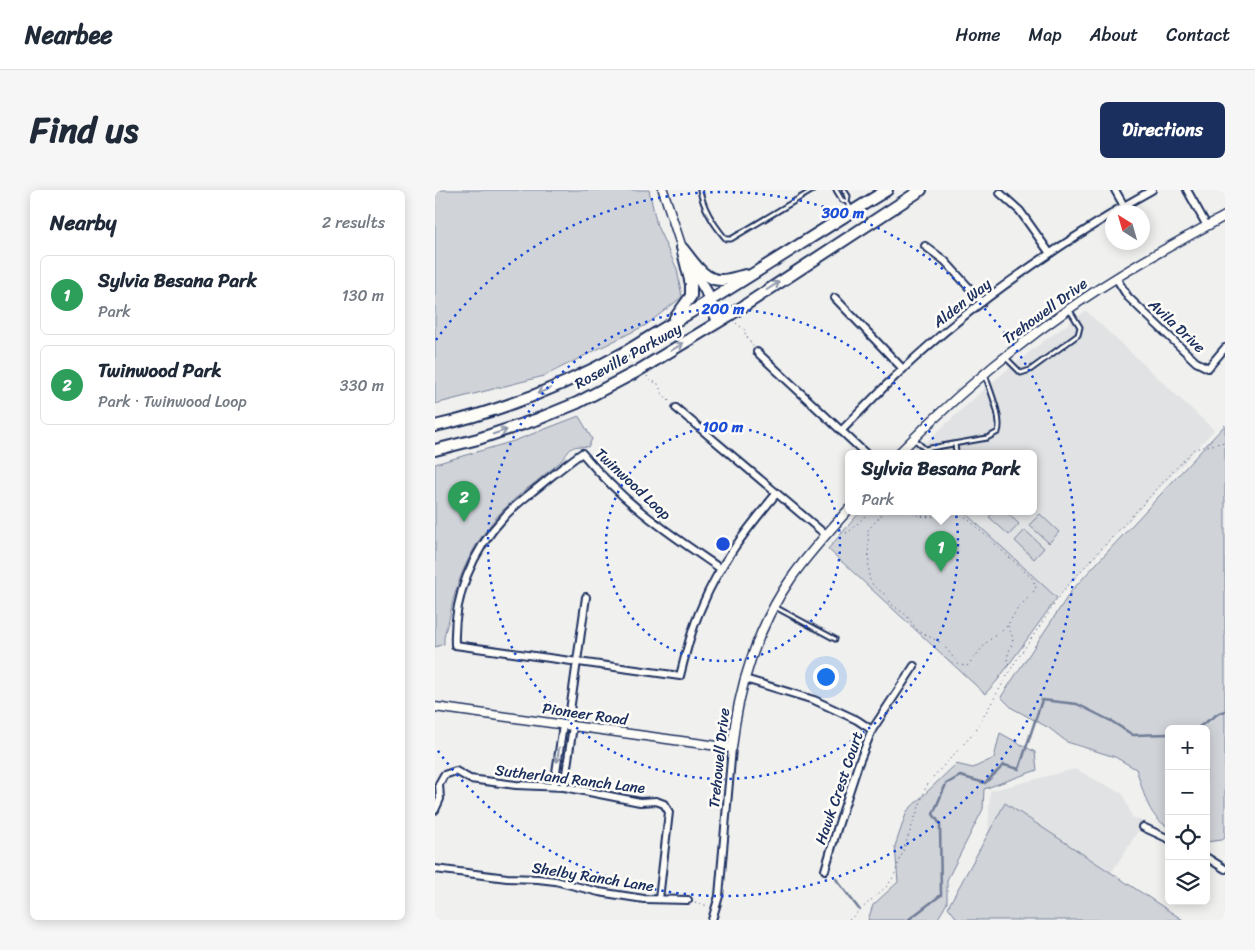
<!DOCTYPE html>
<html lang="en">
<head>
<meta charset="utf-8">
<style>
  body { margin:0; font-family:Sriracha,sans-serif; background:#f6f6f7; color:#1f2937 }
  .controls { position:absolute; right:15px; bottom:15px; display:grid; overflow:hidden; border-radius:8px; box-shadow:0 2px 12px #0003 }
  .controls button { width:45px; height:45px; display:grid; place-items:center; padding:0; border:0; border-bottom:1px solid #e0e1e3; background:#fff; color:#1f2937; font:25px sans-serif }
  .compass { position:absolute; left:670px; top:15px; width:45px; height:45px; border-radius:50%; background:#fff; box-shadow:0 2px 12px #0003; rotate:323deg }
  .you { position:absolute; left:390px; top:486px; width:18px; height:18px; margin:-12px; border:4px solid #fff; border-radius:50%; background:#1a73e8; box-shadow:0 0 0 8px #1a73e833 }
  .badge { display:grid; place-items:center; width:32px; height:32px; border-radius:50%; background:#1b2f5e; color:#fff; font-size:16px; font-weight:700 }
  .pin { position:absolute; translate:-50% -41px; filter:drop-shadow(0 1px 2px #0008) }
  .pin::after { content:''; position:absolute; top:26px; width:18px; height:15px; background:inherit; clip-path:polygon(0 0,100% 0,50% 100%) }
  .popup { position:absolute; left:410px; top:260px; width:192px; height:65px; box-sizing:border-box; display:grid; place-content:center; border-radius:8px; background:#fff; filter:drop-shadow(0 1px 4px #0005); font-size:16px; white-space:nowrap; color:#747a83 }
  .popup b { font-size:19px; color:#1f2937 }
  .popup::after { content:''; position:absolute; left:50%; top:100%; margin-left:-10px; border:10px solid transparent; border-top-color:#fff }
  .list { margin:0; padding:0; list-style:none }
  h2 { display:flex; justify-content:space-between; align-items:center; height:65px; margin:0; padding:0 20px; font-size:21px }
  h2 small { font-size:16px; font-weight:400; color:#747a83 }
  .list li { display:grid; grid-template-columns:32px 1fr auto; gap:15px; align-items:center; box-sizing:border-box; height:80px; margin:0 10px 10px; padding:0 10px; border:1px solid #e0e1e3; border-radius:8px }
  .list b { display:block; font-size:19px; white-space:nowrap }
  .list p { margin:0; font-size:16px; white-space:nowrap; color:#747a83 }
  .list em { font-size:16px; font-style:normal; color:#747a83 }
  .icon { flex:none; width:28px; height:28px; fill:none; stroke:currentColor; stroke-width:2; stroke-linecap:round; stroke-linejoin:round }
  .map { position:relative; flex:none; width:790px; height:730px; overflow:hidden; border-radius:8px }
  header { display:flex; align-items:center; gap:30px; box-sizing:border-box; height:70px; padding:0 25px; background:#fff; border-bottom:1px solid #e0e1e3 }
  header strong { font-size:24px }
  nav { display:flex; gap:28px; margin-inline-start:auto; font-size:18px }
  .intro { display:flex; align-items:center; justify-content:space-between; box-sizing:border-box; height:120px; padding:0 30px }
  h1 { margin:0; font-size:35px }
  .button { padding:12px 22px; border-radius:8px; background:#1b2f5e; color:#fff; font-size:18px; font-weight:700 }
  main { display:flex; gap:30px; padding:0 30px }
  aside { flex:1; background:#fff; border-radius:8px; box-shadow:0 2px 12px #0003 }
  .map>svg:first-child { display:block }
</style>
</head>
<body>
<header>
<strong>Nearbee</strong>
<nav><a>Home</a><a>Map</a><a>About</a><a>Contact</a></nav>
</header>
<div class="intro"><h1>Find us</h1><a class="button">Directions</a></div>
<main>
<aside>
<h2>Nearby<small>2 results</small></h2>
<ul class="list">
<li><span class="badge" style="background:#2e9e5b">1</span><div><b>Sylvia Besana Park</b><p>Park</p></div><em>130 m</em></li>
<li><span class="badge" style="background:#2e9e5b">2</span><div><b>Twinwood Park</b><p>Park · Twinwood Loop</p></div><em>330 m</em></li>
</ul>
</aside>
<div class="map">
<svg width="790" height="730" viewBox="0 0 790 730">
  <rect width="100%" height="100%" fill="#f0f0ee"/>
  <filter id="ink" filterUnits="userSpaceOnUse"><feTurbulence type="fractalNoise" baseFrequency=".02" numOctaves="2"/><feDisplacementMap in="SourceGraphic" scale="10" xChannelSelector="R" yChannelSelector="G"/><feConvolveMatrix kernelMatrix="1 2 1 2 8 2 1 2 1" color-interpolation-filters="sRGB"/></filter>
  <g filter="url(#ink)">
    <g fill="#e0e2e3">
      <polygon points="651,121 779,240 622,408 528,321 598,321 598,263 479,263 555,194 602,156"/>
      <polygon points="640,579 688,604 697,627 709,632 676,683 570,614 553,645 555,601"/>
    </g>
    <g fill="#d0d3d8" stroke="#76819b">
      <polygon points="0,0 214,0 222,36 242,79 247,107 211,135 109,186 0,214"/>
      <path d="M144 226 157 249 153 257C134 254 136 260 126 271 122 275 118 278 114 281 99 294 81 306 67 321 40 350 22 385 15 425 13 435 8 443 9 454L0 457V274L79 251Z"/>
      <path d="M790 235V648L787 650 771 652V539H734V637C712 628 708 598 701 579L680 567 632 552 614 538 577 518 566 507 637 400Z"/>
      <polygon points="426,321 528,321 622,408 562,491 550,504 393,359"/>
      <polygon points="560,321 570,321 584,334 574,345 554,327"/>
      <polygon points="605,324 624,342 614,353 594,335"/>
      <polygon points="590,340 609,358 599,369 580,351"/>
      <polygon points="565,543 600,562 602,580 549,599 548,619 512,690 512,713 502,730 433,730 438,715 463,692 460,656 472,621 521,574 538,578 559,568"/>
      <polygon points="570,613 748,730 523,730 513,717"/>
    </g>
    <g fill="none" stroke-linecap="round" stroke-linejoin="round">
      <g stroke="#6f7b97" stroke-width="2.5">
        <polyline points="761,539 784,523 790,521"/>
        <polyline points="401,689 424,719"/>
        <polyline points="473,730 506,705 505,634 498,624 511,594 525,586 550,593 569,575 584,579 607,510 642,514 676,531 698,545 734,544"/>
      </g>
      <defs>
        <g id="service">
          <path d="M265 0C268 18 279 35 291 49H296L378 0"/>
          <polyline points="401,0 407,10 412,12"/>
          <polyline points="409,0 413,6 412,12 416,19"/>
          <polyline points="570,167 586,183 595,180 643,145 645,137 634,119"/>
          <path d="M479 249 490 259 552 248 563 242C568 228 554 199 550 184"/>
          <polyline points="520,254 521,263"/>
          <polyline points="340,417 400,449"/>
        </g>
        <g id="minor">
          <polyline points="680,0 689,16"/>
          <polyline points="752,0 772,36"/>
          <polyline points="565,3 585,21 614,62"/>
          <polyline points="678,22 717,0"/>
          <polyline points="490,56 510,71 547,112"/>
          <polyline points="681,88 693,107 761,172 773,178 790,158"/>
          <polyline points="400,108 468,179"/>
          <polyline points="322,162 430,263"/>
          <polyline points="241,218 391,345"/>
          <path d="M406 241C427 220 446 199 468 179 531 119 603 69 678 23"/>
          <path d="M286 379C257 359 228 340 202 318 182 302 164 283 147 263 131 274 117 286 102 298 91 307 79 316 70 326 37 361 18 407 20 455L245 486C251 462 257 438 267 416 284 374 313 338 341 304"/>
          <polyline points="310,489 379,510 422,530 437,540"/>
          <polyline points="133,535 151,407"/>
          <polyline points="119,596 128,535"/>
          <polyline points="129,597 138,536"/>
          <polyline points="0,620 5,609 4,594 9,585 21,581 35,589 81,595 129,597 205,612 221,611 229,614 234,622 224,709"/>
          <polyline points="708,637 734,649"/>
          <polyline points="771,667 790,679"/>
          <polyline points="0,679 72,688 103,689 120,691 164,702 209,709 253,710"/>
          <polyline points="390,680 403,636 423,575 437,540 479,476"/>
          <polyline points="277,730 284,706 297,558"/>
        </g>
        <g id="tertiary">
          <polyline points="228,0 247,58"/>
          <path d="M464 263C516 210 572 162 634 119 683 84 737 55 790 26"/>
          <path d="M0 517 297 558C303 498 322 437 357 387 374 363 394 341 414 319"/>
        </g>
        <g id="primary">
          <path d="M247 58C258 71 268 90 286 90 294 90 302 87 310 85"/>
          <polyline points="258,79 271,101 283,132"/>
          <polyline points="240,128 256,106 256,94 248,62"/>
          <path d="M0 236C67 221 131 195 190 162 206 153 220 143 236 134 309 91 380 44 452 0"/>
          <polyline points="0,260 43,249 103,229 142,213 201,182 295,125 486,0"/>
        </g>
      </defs>
      <use href="#service" stroke="#1b2f5e" stroke-width="7"/>
      <use href="#minor" stroke="#1b2f5e" stroke-width="10"/>
      <use href="#tertiary" stroke="#1b2f5e" stroke-width="11"/>
      <use href="#primary" stroke="#1b2f5e" stroke-width="14"/>
      <g stroke="#1b2f5e" stroke-width="1" stroke-dasharray="1 4" stroke-linecap="butt">
        <polyline points="301,133 311,141 310,144 318,156"/>
        <polyline points="212,186 216,192 222,192 227,203 235,212"/>
        <polyline points="440,321 445,325"/>
        <polyline points="450,321 433,340 434,388 438,395 453,407 456,414 471,425 483,441 507,453 524,475 532,476 552,452 572,436 583,418 597,404 601,398 598,389 524,321"/>
        <path d="M473 321C485 328 499 329 510 321"/>
        <polyline points="406,342 413,343 435,321"/>
        <path d="M573 436 578 448C577 459 567 469 576 478"/>
        <polyline points="260,712 273,716"/>
        <polyline points="414,730 453,695 459,686 491,597 498,587 539,543 579,474 631,397 759,259 790,252"/>
      </g>
      <use href="#service" stroke="#fdfcf7" stroke-width="3"/>
      <use href="#minor" stroke="#fdfcf7" stroke-width="6"/>
      <use href="#tertiary" stroke="#fdfcf7" stroke-width="8"/>
      <use href="#primary" stroke="#fdfcf7" stroke-width="10"/>
    </g>
    <defs><path id="oneway-shaft" d="M-6 0H5M1.5-3L5.5 0L1.5 3" fill="none" stroke-width="1.6" stroke-linecap="round" stroke-linejoin="round" transform="scale(1.25)"/></defs>
    <g stroke="#8c96aa">
      <use href="#oneway-shaft" transform="translate(338 96) rotate(-32)"/>
      <use href="#oneway-shaft" transform="translate(242 157) rotate(-32)"/>
      <use href="#oneway-shaft" transform="translate(109 201) rotate(158)"/>
      <use href="#oneway-shaft" transform="translate(65 242) rotate(-18)"/>
      <use href="#oneway-shaft" transform="translate(123 565) rotate(98)"/>
    </g>
  </g>
  <g fill="none" stroke="#1d4ed8" stroke-width="2.5" stroke-dasharray="2.5 5">
    <circle cx="288" cy="354" r="117"/>
    <circle cx="288" cy="354" r="235"/>
    <path d="M1 150A352 352 0 1 1 1 558"/>
  </g>
  <g text-anchor="middle" stroke-width="5" stroke-linejoin="round" paint-order="stroke">
    <g font-size="15" fill="#1b2f5e" stroke="#fdfcf7">
      <text transform="translate(527 113) rotate(-38)" y="5">Alden Way</text>
      <text transform="translate(610 121) rotate(-36)" y="5">Trehowell Drive</text>
      <text transform="translate(742 136) rotate(43)" y="5">Avila Drive</text>
      <text transform="translate(193 166) rotate(-29)" y="5">Roseville Parkway</text>
      <text transform="translate(198 294) rotate(43)" y="5">Twinwood Loop</text>
      <text transform="translate(150 524) rotate(8)" y="5">Pioneer Road</text>
      <text transform="translate(284 568) rotate(-84)" y="5">Trehowell Drive</text>
      <text transform="translate(135 589) rotate(7)" y="5">Sutherland Ranch Lane</text>
      <text transform="translate(404 598) rotate(-71)" y="5">Hawk Crest Court</text>
      <text transform="translate(158 687) rotate(9)" y="5">Shelby Ranch Lane</text>
    </g>
  </g>
  <circle cx="288" cy="354" r="8" fill="#1d4ed8" stroke="#fdfcf7" stroke-width="2.5"/>
  <g font-size="15" text-anchor="middle" font-weight="bold" fill="#1d4ed8" stroke="#fdfcf7" stroke-width="5" stroke-linejoin="round" paint-order="stroke">
    <text x="408" y="28">300 m</text>
    <text x="288" y="124">200 m</text>
    <text x="288" y="242">100 m</text>
  </g>
</svg>
<div class="controls">
<button>+</button>
<button>−</button>
<button><svg class="icon" aria-label="locate" viewBox="0 0 24 24"><circle cx="12" cy="12" r="6"/><path d="M12 2v4M12 18v4M2 12h4M18 12h4"/></svg></button>
<button><svg class="icon" aria-label="layers" viewBox="0 0 24 24"><path d="M12 4l9 5-9 5-9-5zM3 14l9 5 9-5"/></svg></button>
</div>
<svg class="compass" viewBox="-18 -18 36 36"><path d="M0-13l5 13h-10z" fill="#e53935"/><path d="M0 13l5-13h-10z" fill="#747a83"/></svg>
<div class="you"></div>
<div class="pin badge" style="left:506px;top:382px;background:#2e9e5b">1</div>
<div class="popup"><b>Sylvia Besana Park</b>Park</div>
<div class="pin badge" style="left:29px;top:332px;background:#2e9e5b">2</div>
</div>
</main>
</body>
</html>
